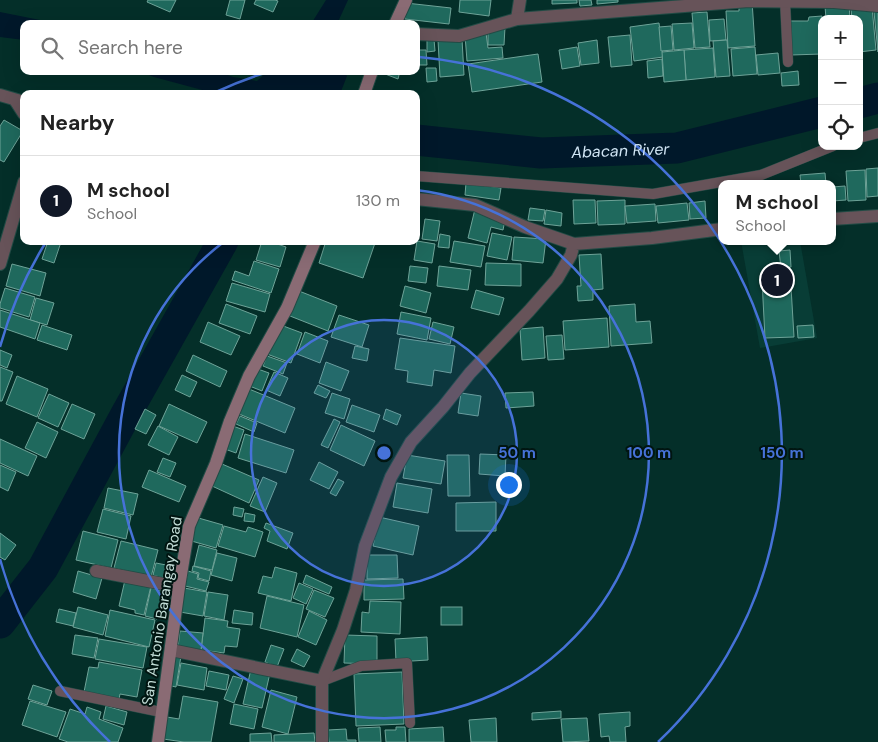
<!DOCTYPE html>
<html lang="en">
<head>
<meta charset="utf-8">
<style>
  body { margin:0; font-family:"DM Sans",sans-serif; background:#f6f6f6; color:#222 }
  .controls { position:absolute; right:15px; top:15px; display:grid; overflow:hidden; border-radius:10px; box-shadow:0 5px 20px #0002 }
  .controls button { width:45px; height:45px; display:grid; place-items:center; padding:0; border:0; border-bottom:1px solid #e0e0e0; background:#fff; color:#222; font:25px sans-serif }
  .you { position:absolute; left:508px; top:484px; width:18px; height:18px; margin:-12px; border:4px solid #fff; border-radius:50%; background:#1a73e8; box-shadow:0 0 0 8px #1a73e833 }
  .badge { display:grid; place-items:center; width:32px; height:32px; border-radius:50%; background:#111827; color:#fff; font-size:16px; font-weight:700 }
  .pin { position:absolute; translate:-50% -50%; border:2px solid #fff; box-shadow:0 1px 5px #0006 }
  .popup { position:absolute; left:718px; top:180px; width:118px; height:65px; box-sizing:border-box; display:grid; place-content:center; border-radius:10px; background:#fff; filter:drop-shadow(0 1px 4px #0005); font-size:16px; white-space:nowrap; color:#767676 }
  .popup b { font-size:19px; color:#222 }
  .popup::after { content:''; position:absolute; left:50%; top:100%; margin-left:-10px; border:10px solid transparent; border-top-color:#fff }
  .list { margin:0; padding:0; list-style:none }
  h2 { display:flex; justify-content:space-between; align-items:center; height:65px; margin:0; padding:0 20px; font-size:21px }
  h2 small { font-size:16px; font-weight:400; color:#767676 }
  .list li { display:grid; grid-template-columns:32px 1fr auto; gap:15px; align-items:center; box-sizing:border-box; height:90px; padding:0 20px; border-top:1px solid #e0e0e0 }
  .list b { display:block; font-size:19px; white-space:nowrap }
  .list p { margin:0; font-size:16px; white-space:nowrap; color:#767676 }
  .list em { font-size:16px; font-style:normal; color:#767676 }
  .icon { flex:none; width:28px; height:28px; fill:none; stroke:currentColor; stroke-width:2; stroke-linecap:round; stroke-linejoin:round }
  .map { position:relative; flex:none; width:878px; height:742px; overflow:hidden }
  .search { position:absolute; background:#fff; box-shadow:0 5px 20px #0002; left:20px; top:20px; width:400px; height:55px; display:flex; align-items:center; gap:12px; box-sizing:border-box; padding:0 18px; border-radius:10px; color:#767676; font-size:19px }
  .panel { position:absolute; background:#fff; box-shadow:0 5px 20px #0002; left:20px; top:90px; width:400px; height:155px; border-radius:10px }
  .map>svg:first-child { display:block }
</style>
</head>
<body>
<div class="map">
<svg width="878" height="742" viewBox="0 0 878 742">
  <rect width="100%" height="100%" fill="#042f29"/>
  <polygon fill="#083d36" points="741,241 800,241 817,338 760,348"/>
  <g fill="#00182a">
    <polygon points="326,0 348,0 337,24 311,24"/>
    <polygon points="0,12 40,20 53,24 24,24 24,40 0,37"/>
    <polygon points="138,71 217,71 233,77 257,81 268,71 343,71 347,76 340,94 217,94 154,77"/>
  </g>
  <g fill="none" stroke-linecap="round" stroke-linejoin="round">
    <g stroke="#00182a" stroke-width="31">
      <polyline points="859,103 878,98"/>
      <path id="s1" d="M416 140 541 153 677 148 822 112"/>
      <polyline points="0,623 43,568 126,414 223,241"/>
    </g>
  </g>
  <g fill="#1f695d" stroke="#6ea398">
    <polygon points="148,0 176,0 170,12 147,2"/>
    <polygon points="230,0 245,0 240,19 226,15"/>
    <polygon points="256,0 275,0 278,1 273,12 254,4"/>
    <polygon points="460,0 491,0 489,16 459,12"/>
    <polygon points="552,0 577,0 577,3 552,4"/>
    <polygon points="579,0 591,0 592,5 580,6"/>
    <polygon points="597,0 618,0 618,2 597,4"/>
    <polygon points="752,1 755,46 728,48 726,11 739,11 739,2"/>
    <polygon points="406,3 451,8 449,24 405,19"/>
    <polygon points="849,4 850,19 826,19 825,6"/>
    <polygon points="872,7 876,50 859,52 859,19 852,19 851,9"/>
    <polygon points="878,11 878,52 874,12"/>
    <polygon points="707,12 710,47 695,48 692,13"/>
    <polygon points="822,16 822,54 791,55 789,21 808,21 809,17"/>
    <polygon points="724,19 726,40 710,41 709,20"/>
    <polygon points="659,23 663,57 634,61 630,27"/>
    <polygon points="692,23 694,48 674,50 672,24"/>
    <polygon points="671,26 673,50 661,51 659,27"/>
    <polygon points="488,27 505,27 504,45 488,45"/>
    <polygon points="486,33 488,48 502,47 503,58 467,61 465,35"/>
    <polygon points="630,35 632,65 611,67 608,37"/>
    <polygon points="434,39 435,51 427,52 427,40"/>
    <polygon points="462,39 464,75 440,77 438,40"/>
    <polygon points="597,40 599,63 581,65 578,43"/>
    <polygon points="727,40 730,76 716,77 713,41"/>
    <polygon points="577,47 580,66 562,69 559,50"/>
    <polygon points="755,47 757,74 733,76 731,49"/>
    <polygon points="713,48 715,77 686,80 684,50"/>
    <polygon points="416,50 426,50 427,65 416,65"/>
    <polygon points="684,50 686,80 664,82 662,52"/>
    <polygon points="778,53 780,73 758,75 756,55"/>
    <polygon points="538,54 542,82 472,92 468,64"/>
    <polygon points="662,59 663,76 648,78 647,61"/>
    <polygon points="426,68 436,68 437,81 427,82"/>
    <polygon points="380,71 400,71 398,79 380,72"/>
    <polygon points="798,71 799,85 782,86 781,73"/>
    <polygon points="4,120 23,131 4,162 0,160 0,126"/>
    <polygon points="878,168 878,196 867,197 866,169"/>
    <polygon points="865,170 866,200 848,201 846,171"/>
    <polygon points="825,173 826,184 801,184 800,175"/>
    <polygon points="466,183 501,188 499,200 465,195"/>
    <polygon points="845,186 846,200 832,201 832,187"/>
    <polygon points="573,200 595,200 596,223 574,224"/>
    <polygon points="625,200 625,224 598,225 597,201"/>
    <polygon points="705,201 706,218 690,219 689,203"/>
    <polygon points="687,203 689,220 658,223 656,206"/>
    <polygon points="655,204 656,221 627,223 625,206"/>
    <polygon points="530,208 545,210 543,221 528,220"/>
    <polygon points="475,209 505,220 503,230 491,227 487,243 468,238"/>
    <polygon points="546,210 562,213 561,226 544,224"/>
    <polygon points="425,219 440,221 437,241 422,239"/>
    <polygon points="492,233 512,237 507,260 487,256"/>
    <polygon points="440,234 450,236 449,248 438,247"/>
    <polygon points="514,237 546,239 543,263 512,260"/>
    <polygon points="48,241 61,242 54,263 42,259"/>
    <polygon points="262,241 269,241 286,247 280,267 256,260"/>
    <polygon points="326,241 348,241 353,243 353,241 370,241 375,243 363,278 319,263"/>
    <polygon points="417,241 435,244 432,263 414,260"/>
    <polygon points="454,241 485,246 481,267 450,262"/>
    <polygon points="790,250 791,267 781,268 779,251"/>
    <polygon points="601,254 603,289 593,290 593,300 578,301 577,286 581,286 579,255"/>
    <polygon points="254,261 279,269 271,293 232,280 235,271 249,276"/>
    <polygon points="486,263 521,264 521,286 485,285"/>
    <polygon points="12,264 46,273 40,296 6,286"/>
    <polygon points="410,266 428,268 426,283 408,281"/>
    <polygon points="439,266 471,270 468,290 437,286"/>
    <polygon points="781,279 782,287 791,287 794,337 765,338 762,280"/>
    <polygon points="232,283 270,294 265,312 226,301"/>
    <polygon points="405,286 431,293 426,313 400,306"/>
    <polygon points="5,288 35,297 29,317 0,308 0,304"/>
    <polygon points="476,290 504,298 499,315 471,308"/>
    <polygon points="299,291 337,306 328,331 290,316"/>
    <polygon points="36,298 54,303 47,325 30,320"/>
    <polygon points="226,304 257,316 250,334 219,323"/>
    <polygon points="635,304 636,322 650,321 652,343 611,346 609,306"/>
    <polygon points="0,310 40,323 35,339 0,327"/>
    <polygon points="401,312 431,318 427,340 397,334"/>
    <polygon points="339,315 369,325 362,347 331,337"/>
    <polygon points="607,318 609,347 565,350 563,321"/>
    <polygon points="208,322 240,336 231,355 200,342"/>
    <polygon points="433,322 454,327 450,344 429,339"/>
    <polygon points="278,324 302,333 291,363 267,354"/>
    <polygon points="42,325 72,335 67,350 37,340"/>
    <polygon points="813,325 814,337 798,338 797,326"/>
    <polygon points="543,327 545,358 522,360 520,329"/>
    <polygon points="305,332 328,341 320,363 297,354"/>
    <polygon points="562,335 564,359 548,360 546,336"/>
    <polygon points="400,338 455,346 451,373 434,370 432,386 407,382 408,371 395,369"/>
    <polygon points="355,346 369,349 367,361 352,358"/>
    <polygon points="0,350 12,355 7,368 0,365"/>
    <polygon points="193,355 227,371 220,387 186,371"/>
    <polygon points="267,356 287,363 283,374 263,366"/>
    <polygon points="326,362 349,371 341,391 319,383"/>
    <polygon points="0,367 13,372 2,401 0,401"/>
    <polygon points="255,368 269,373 262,391 247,385"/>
    <polygon points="274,372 288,378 280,396 266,390"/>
    <polygon points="182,375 197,382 190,397 175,390"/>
    <polygon points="17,376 48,389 37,417 6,404"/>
    <polygon points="318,385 330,391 326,398 314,393"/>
    <polygon points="249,389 295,408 285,433 239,414"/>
    <polygon points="533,392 534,406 506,408 505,393"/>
    <polygon points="332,393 350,399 344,419 325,413"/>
    <polygon points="461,393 481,396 478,416 458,413"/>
    <polygon points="49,394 69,403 58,427 38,418"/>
    <polygon points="72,404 95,414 84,439 61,429"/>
    <polygon points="169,404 207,422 197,443 159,426"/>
    <polygon points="352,405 380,415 374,432 346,422"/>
    <polygon points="145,409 156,415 146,434 135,429"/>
    <polygon points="386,409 401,415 397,425 383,419"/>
    <polygon points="240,416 257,423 254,432 236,424"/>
    <polygon points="334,419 340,422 328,448 321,445"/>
    <polygon points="37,422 58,432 46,458 25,448"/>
    <polygon points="230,425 244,430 236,453 222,448"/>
    <polygon points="341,425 375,441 364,466 330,450"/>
    <polygon points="158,426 178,437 169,455 148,445"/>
    <polygon points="245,434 294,450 286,473 238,458"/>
    <polygon points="0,439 37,456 28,476 0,463"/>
    <polygon points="480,454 506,455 505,476 479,474"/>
    <polygon points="407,455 445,461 441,484 403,478"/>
    <polygon points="447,455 469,455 470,496 448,496"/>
    <polygon points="163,458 176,463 170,477 157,472"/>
    <polygon points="319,462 338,472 329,489 310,480"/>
    <polygon points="222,464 259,480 249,503 212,486"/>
    <polygon points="0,465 16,472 8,491 0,487"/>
    <polygon points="149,470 186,486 179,502 142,487"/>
    <polygon points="263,477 277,483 265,512 250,506"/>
    <polygon points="338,479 344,482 336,496 330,493"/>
    <polygon points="397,483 432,489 428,513 393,507"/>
    <polygon points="108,488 138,494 133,515 104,508"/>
    <polygon points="496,502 496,531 456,531 456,503"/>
    <polygon points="234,507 244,509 242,517 233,515"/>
    <polygon points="103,509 131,516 126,539 97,532"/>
    <polygon points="245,513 255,515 254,522 244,521"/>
    <polygon points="195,517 223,525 216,548 188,540"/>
    <polygon points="379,517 419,526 413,555 373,546"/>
    <polygon points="266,523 293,533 287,549 267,541 270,531 264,528"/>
    <polygon points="224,526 246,532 248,527 263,532 255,557 218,546"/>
    <polygon points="83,531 118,540 111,568 76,560"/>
    <polygon points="0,533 16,545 5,560 0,557"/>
    <polygon points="121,541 158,550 151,577 114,568"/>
    <polygon points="199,545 217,550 212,570 194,566"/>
    <polygon points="217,553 237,558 232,581 211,575"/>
    <polygon points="367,555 397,555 398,578 367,579"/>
    <polygon points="156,563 166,565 163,578 153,575"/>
    <polygon points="193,566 211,571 209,581 198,578 199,573 192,571"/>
    <polygon points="275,567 297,573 291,601 258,593 263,576 272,578"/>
    <polygon points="78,571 102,578 96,599 73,592"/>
    <polygon points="188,571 198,574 197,579 209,582 206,591 185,586"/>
    <polygon points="306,575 332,587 329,594 303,583"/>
    <polygon points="403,579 404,599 364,600 364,580"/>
    <polygon points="125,580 151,586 144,615 135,613 135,610 119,606"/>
    <polygon points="299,583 313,589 306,604 293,598"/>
    <polygon points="151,588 163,591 157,619 145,616"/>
    <polygon points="184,588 207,592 203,616 180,612"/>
    <polygon points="314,590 334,598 325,617 306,609"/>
    <polygon points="208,592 228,595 224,620 204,616"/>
    <polygon points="267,596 304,605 297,637 260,628"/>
    <polygon points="370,601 401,602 400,634 361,632 362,612 369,613"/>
    <polygon points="78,607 108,615 103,635 73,627"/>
    <rect x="441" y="607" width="21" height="18"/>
    <polygon points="59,609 76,613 73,626 56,622"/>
    <polygon points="110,610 155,620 149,647 105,636"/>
    <polygon points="234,610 253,613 252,625 232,623"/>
    <polygon points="309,611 327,620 316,645 298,637"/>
    <polygon points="205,618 228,621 227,627 240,629 237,647 225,646 224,653 201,650"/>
    <polygon points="180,631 203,633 201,650 178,647"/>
    <polygon points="75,635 98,638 94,658 72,654"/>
    <polygon points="345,635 377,636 377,664 344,663"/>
    <polygon points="427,637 428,660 396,662 395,639"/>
    <polygon points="99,639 147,647 143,668 95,659"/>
    <polygon points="271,645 284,649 277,667 265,662"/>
    <polygon points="297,649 310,656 304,667 291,661"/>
    <polygon points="172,654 181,656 176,687 167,685"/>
    <polygon points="99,662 142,670 137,697 120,694 119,699 84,692 89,667 98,668"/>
    <polygon points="181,663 207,668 204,690 177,685"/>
    <polygon points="251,669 270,673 262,708 243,704"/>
    <polygon points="209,671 229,675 226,690 206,686"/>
    <polygon points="402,672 404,724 356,726 354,674"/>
    <polygon points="233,676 243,679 234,703 224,699"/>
    <polygon points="33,685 52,691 47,705 28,699"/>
    <polygon points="271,690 297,697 288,734 262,727"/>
    <polygon points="183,696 218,702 211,742 184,742 163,739 167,717 179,719"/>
    <polygon points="30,701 66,712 57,737 22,725"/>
    <polygon points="234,704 258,709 254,729 230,724"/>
    <polygon points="106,706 127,712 124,725 103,719"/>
    <polygon points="87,707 101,712 99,719 123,728 118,742 68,742 59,739 70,709 85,714"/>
    <polygon points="561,711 561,718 532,720 532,713"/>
    <polygon points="630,712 630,726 625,727 626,742 610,742 609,736 601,737 599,714"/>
    <polygon points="496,718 497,742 471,742 469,720"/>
    <polygon points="587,718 589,741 563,742 561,719"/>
    <polygon points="380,727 381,742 359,742 358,728"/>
    <polygon points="396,727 405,727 406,742 386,742 385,730 396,730"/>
    <polygon points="443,727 444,742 409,742 409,729"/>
    <polygon points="346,729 347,740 356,740 356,742 329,742 328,730"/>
    <polygon points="271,733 272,742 250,742 250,734"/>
    <polygon points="314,733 315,742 274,742 274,735"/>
  </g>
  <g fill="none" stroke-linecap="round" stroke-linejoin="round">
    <defs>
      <g id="lane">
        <polyline points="785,1 788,62"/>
        <polyline points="859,138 878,133"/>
        <polyline points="416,176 653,194 761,175 833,146"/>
        <polyline points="322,681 361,666 407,663 410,723"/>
        <polyline points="60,691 161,712"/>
      </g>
      <g id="street">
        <polyline points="517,19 520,0"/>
        <polyline points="416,34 459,36 517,19 749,1 834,2 878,6"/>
        <polyline points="0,95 24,102"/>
        <polyline points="15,100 24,114"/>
        <polyline points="416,199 475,205 525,227 574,244"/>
        <polyline points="832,219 878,216"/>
        <polyline points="0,264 24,182"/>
        <polyline points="96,571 179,587"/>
        <polyline points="171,650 322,681"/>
        <polyline points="322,742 322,681 343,630 356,590 365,546 391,477 411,442 443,407 470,373 529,311 557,279 571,255 574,244 652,238 722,229"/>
      </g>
      <g id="secondary">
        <polyline points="395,24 406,0"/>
        <polyline points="364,94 372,71"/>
        <polyline points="158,742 179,587 189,526 216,463 230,421 249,376 287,308 315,241"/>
      </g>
    </defs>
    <use href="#lane" stroke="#224b45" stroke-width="11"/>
    <use href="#street" stroke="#224b45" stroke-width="14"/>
    <use href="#secondary" stroke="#224b45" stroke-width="14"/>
    <use href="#lane" stroke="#675359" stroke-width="10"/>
    <use href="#street" stroke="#675359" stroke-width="12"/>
    <use href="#secondary" stroke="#8a6b74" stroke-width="12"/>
  </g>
  <circle cx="384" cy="453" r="133" fill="#4672d8" fill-opacity=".12"/>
  <g fill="none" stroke="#4672d8" stroke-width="2.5">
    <circle cx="384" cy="453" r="133"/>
    <path d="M416 190A265 265 0 1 1 225 241"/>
    <path d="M110 742A398 398 0 0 1 0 559M0 347A398 398 0 0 1 46 242M216 92A398 398 0 0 1 271 71M419 57A398 398 0 0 1 658 742"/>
  </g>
  <g text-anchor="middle" stroke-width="4" stroke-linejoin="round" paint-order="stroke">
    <g font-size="15" fill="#c2ddd7" stroke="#011511">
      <text transform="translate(162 611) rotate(-81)" y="5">San Antonio Barangay Road</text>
    </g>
    <g font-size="16" font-style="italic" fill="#d0e5f4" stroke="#011511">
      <text dy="6" stroke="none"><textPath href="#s1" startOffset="205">Abacan River</textPath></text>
    </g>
  </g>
  <circle cx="384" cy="453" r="8" fill="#4672d8" stroke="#011511" stroke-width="2.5"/>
  <g font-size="15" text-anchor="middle" font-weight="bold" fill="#4672d8" stroke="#011511" stroke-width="4" stroke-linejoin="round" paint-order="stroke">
    <text x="517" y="458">50 m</text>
    <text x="649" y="458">100 m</text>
    <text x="782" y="458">150 m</text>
  </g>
</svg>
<div class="controls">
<button>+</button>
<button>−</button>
<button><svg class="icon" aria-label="locate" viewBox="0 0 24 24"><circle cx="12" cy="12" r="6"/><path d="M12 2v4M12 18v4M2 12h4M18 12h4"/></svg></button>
</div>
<div class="you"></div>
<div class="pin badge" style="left:777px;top:280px">1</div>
<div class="popup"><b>M school</b>School</div>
<div class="search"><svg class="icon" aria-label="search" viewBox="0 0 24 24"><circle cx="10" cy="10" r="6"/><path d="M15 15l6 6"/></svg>Search here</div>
<section class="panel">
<h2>Nearby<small></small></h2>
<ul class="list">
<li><span class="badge">1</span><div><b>M school</b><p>School</p></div><em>130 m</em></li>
</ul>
</section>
</div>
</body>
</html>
